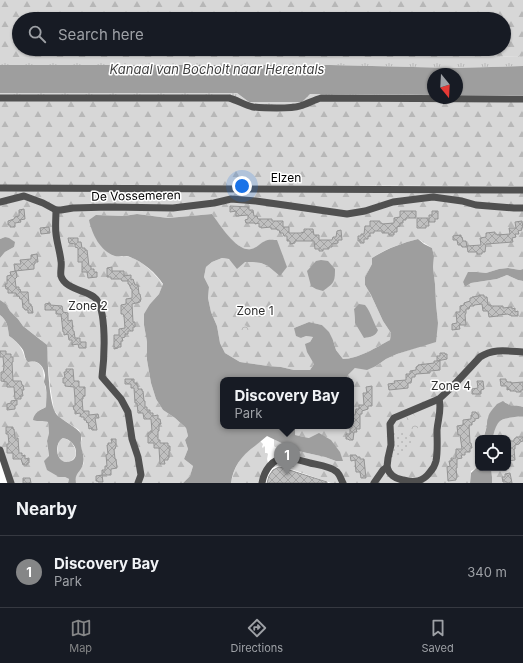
<!DOCTYPE html>
<html lang="en">
<head>
<meta charset="utf-8">
<style>
  body { margin:0; font-family:Inter,sans-serif; background:#242831; color:#f1f3f6 }
  .controls { position:absolute; right:12px; bottom:12px; display:grid; overflow:hidden; border-radius:8px; box-shadow:0 1px 3px #0004 }
  .controls button { width:36px; height:36px; display:grid; place-items:center; padding:0; border:0; border-bottom:1px solid #363941; background:#171b24; color:#f1f3f6; font:20px sans-serif }
  .compass { position:absolute; left:427px; top:68px; width:36px; height:36px; border-radius:50%; background:#171b24; box-shadow:0 1px 3px #0004; rotate:162deg }
  .you { position:absolute; left:242px; top:186px; width:14px; height:14px; margin:-10px; border:3px solid #fff; border-radius:50%; background:#1a73e8; box-shadow:0 0 0 6px #1a73e833 }
  .badge { display:grid; place-items:center; width:26px; height:26px; border-radius:50%; background:#858687; color:#fff; font-size:13px; font-weight:700 }
  .pin { position:absolute; translate:-50% -33px; filter:drop-shadow(0 1px 2px #0008) }
  .pin::after { content:''; position:absolute; top:21px; width:14px; height:12px; background:inherit; clip-path:polygon(0 0,100% 0,50% 100%) }
  .popup { position:absolute; left:220px; top:377px; width:134px; height:52px; box-sizing:border-box; display:grid; place-content:center; border-radius:8px; background:#171b24; filter:drop-shadow(0 1px 3px #0005); font-size:13px; white-space:nowrap; color:#9ea1a6 }
  .popup b { font-size:15px; color:#f1f3f6 }
  .popup::after { content:''; position:absolute; left:50%; top:100%; margin-left:-8px; border:8px solid transparent; border-top-color:#171b24 }
  .list { margin:0; padding:0; list-style:none }
  h2 { display:flex; justify-content:space-between; align-items:center; height:52px; margin:0; padding:0 16px; font-size:17px }
  h2 small { font-size:13px; font-weight:400; color:#9ea1a6 }
  .list li { display:grid; grid-template-columns:26px 1fr auto; gap:12px; align-items:center; box-sizing:border-box; height:72px; padding:0 16px; border-top:1px solid #363941 }
  .list b { display:block; font-size:15px; white-space:nowrap }
  .list p { margin:0; font-size:13px; white-space:nowrap; color:#9ea1a6 }
  .list em { font-size:13px; font-style:normal; color:#9ea1a6 }
  .icon { flex:none; width:22px; height:22px; fill:none; stroke:currentColor; stroke-width:2; stroke-linecap:round; stroke-linejoin:round }
  .map { position:relative; flex:none; width:523px; height:483px; overflow:hidden }
  .search { position:absolute; background:#171b24; box-shadow:0 1px 3px #0004; left:12px; right:12px; top:12px; height:44px; display:flex; align-items:center; gap:10px; box-sizing:border-box; padding:0 14px; border-radius:22px; color:#9ea1a6; font-size:15px }
  .sheet { height:124px; background:#171b24 }
  nav { display:flex; justify-content:space-around; align-items:center; box-sizing:border-box; height:56px; border-top:1px solid #363941; background:#171b24; font-size:11px; color:#9ea1a6 }
  nav a { display:grid; justify-items:center; gap:2px }
  nav .on { color:#858687 }
  .map>svg:first-child { display:block }
</style>
</head>
<body>
<div class="map">
<svg width="523" height="483" viewBox="0 0 523 483">
  <defs>
    <pattern id="grass-tufts" width="24" height="20" patternUnits="userSpaceOnUse"><rect width="24" height="20" fill="#d7d7d7"/><path d="M3 7l-1-3M5 7V3M7 7l1-3M15 17l-1-3M17 17v-4M19 17l1-3" fill="none" stroke="#b7b7b7"/></pattern>
    <pattern id="forest-firs" width="22" height="20" patternUnits="userSpaceOnUse"><rect width="22" height="20" fill="#d7d7d7"/><path d="M5 1l3.5 6h-7zM16 11l3.5 6h-7z" fill="#b7b7b7"/></pattern>
    <pattern id="park-crowns" width="20" height="18" patternUnits="userSpaceOnUse"><rect width="20" height="18" fill="#d7d7d7"/><path d="M2 6a3 3 0 1 1 6 0M12 15a3 3 0 1 1 6 0" fill="none" stroke="#b7b7b7"/></pattern>
    <pattern id="garden-dots" width="8" height="8" patternUnits="userSpaceOnUse"><rect width="8" height="8" fill="#d7d7d7"/><path d="M2 2h.1M6 6h.1" fill="none" stroke="#b7b7b7" stroke-width="1.8" stroke-linecap="round"/></pattern>
    <pattern id="building-cross-hatch" width="8" height="8" patternUnits="userSpaceOnUse"><rect width="8" height="8" fill="#c0c0c0"/><path d="M0 0l8 8M0 8l8-8" fill="none" stroke="#a3a3a3"/></pattern>
  </defs>
  <rect width="100%" height="100%" fill="#fff"/>
  <g fill="url(#grass-tufts)">
    <polygon points="523,56 523,66 454,68 330,65 0,65 0,57 329,58"/>
    <polygon points="0,93 237,93 249,102 310,94 433,95 433,97 293,106 0,96"/>
  </g>
  <g fill="url(#forest-firs)" fill-rule="evenodd">
    <path d="M0 0H523V56L329 58 0 57ZM19 19H504V49H19Z"/>
    <polygon points="0,99 228,100 289,109 318,100 523,101 523,186 0,185"/>
    <path d="M0 190 523 192V269L520 270 508 268 499 269 486 273 477 272 466 278 463 282 465 287 471 283 497 279 507 275 518 280 523 281V407C517 405 510 408 505 402 495 406 488 411 488 423L483 438H478C478 444 479 463 476 467 476 468 472 471 471 471L470 483H346L340 475 286 456 284 454 282 450 283 448V447L280 446 278 447H275L274 446V439L298 451 325 457 336 461 309 438 294 435 295 426H351V380H347L348 375 355 368 376 366 386 359 397 354 421 346 438 323 436 304 435 284 433 267 434 256 432 248 418 239C402 243 385 249 372 258V264L365 277V285L371 295 383 321 391 333 390 340C377 347 358 359 343 359L336 350 333 340 322 325 309 322 294 328 301 338 306 336 313 337 310 342 314 364 310 370H294L281 367 268 366 240 362 225 353 220 343 217 326 211 312 208 298 209 287 204 277 206 267 212 262 222 258 245 262H253L261 263 268 266 265 241C261 244 256 248 251 249 237 252 219 225 212 214L168 218 137 214 124 216 96 215 116 256C120 256 125 256 129 257 140 259 157 275 163 285L159 294 150 304 144 325 147 342V360L151 383 156 399 163 410 175 418 186 428 188 436 185 440 188 449 184 459 193 466 190 476 183 483H76L75 481 76 474 83 465 84 462V457L80 445 82 438 79 430 59 417 54 410 50 386 47 352 41 340 23 326 18 319 10 311 6 304 0 300V258L5 252 14 247 5 237 0 239ZM354 309 371 316 373 323 378 330 355 320Z"/>
    <path d="M0 315C7 320 8 327 9 336 18 342 23 349 25 359 41 362 44 365 44 381 44 384 46 387 46 390 47 396 46 401 46 407L40 410 36 421 44 420 48 422 49 433 47 442 49 457 65 477 69 479 68 483H11L0 450Z"/>
    <path d="M523 416V483H492V477L491 468H508V438H493C494 434 494 429 496 425 501 417 515 417 523 416Z"/>
    <path d="M63 438C67 439 71 441 73 445 84 461 60 469 58 454 57 451 58 445 59 441Z"/>
    <path d="M260 441 263 444 262 447 263 448 264 446 265 447V453H267L268 454 267 459 268 463 260 483H231C233 472 237 462 245 454 250 449 256 446 260 441Z"/>
    <polygon points="286,459 335,471 341,483 331,483 282,466 277,466 272,468 271,465"/>
  </g>
  <g fill="url(#park-crowns)">
    <circle cx="243" cy="331" r="6"/>
    <path d="M412 412C413 414 414 415 415 416 417 419 419 425 418 428L407 432H406L404 422 407 419 406 415Z"/>
  </g>
  <path fill="url(#garden-dots)" d="M401 430 405 432 412 438C412 447 401 457 393 457L392 453 395 445 393 435 395 432Z"/>
  <g fill="#9e9e9e" fill-rule="evenodd">
    <polygon points="0,65 330,65 454,68 523,66 523,95 457,95 457,74 433,74 433,95 310,94 302,102 249,102 237,93 0,93"/>
    <path d="M137 214 168 218 212 214C220 225 237 252 251 249 257 248 260 243 265 241 268 239 274 240 277 240L287 267 280 276 268 266 261 263 253 262H245L237 269 229 259 222 258 212 262 206 267 204 277 209 287 208 298 211 312 217 326 220 343 225 353 240 362 268 366 281 367 294 370H310L314 364 307 352 305 344 310 342 313 337 306 336 301 338 296 336 294 328 309 322 322 325 329 332 333 340 336 350 343 359C358 359 377 347 390 340L391 333 383 321 371 295 365 285V277L372 264V258C386 249 402 243 418 239L424 244 432 248 434 256 433 267 435 284 436 304 438 323 436 342 397 354 386 359 376 366 367 370 355 368 348 375 347 380H223V426H263L266 428 271 426H295V435L309 438 319 433 331 440 340 452 343 461H336L325 457 298 451 267 436C263 439 259 443 255 446 241 456 233 467 231 483H183L190 476 193 466 184 459 188 449 185 440 188 436 186 428 175 418 163 410 156 399 151 383 147 360V342L144 325V314L150 304 159 294 163 284C157 274 142 261 130 257 126 255 120 257 115 256 100 251 92 234 89 220L96 215 124 216Z"/>
    <polygon points="5,237 9,238 15,242 14,247 5,252 0,258 0,239"/>
    <path d="M321 260 328 261 335 269C335 282 334 283 323 291L316 289 311 286 307 271 316 261Z"/>
    <polygon points="508,268 520,270 523,269 523,281 518,280 507,275 497,279 471,283 465,287 463,282 468,272 477,272 486,273 499,269"/>
    <path d="M0 300 6 304 10 311 18 319 23 326 47 345C48 359 48 404 57 415 62 420 78 428 81 434 82 438 80 442 81 446 82 452 85 457 83 464 81 472 74 473 76 483H68L69 479 65 477H59L47 470 44 461 49 456 47 441 49 433 48 422C43 420 38 422 33 420 34 413 40 410 46 407 46 401 47 394 46 388 46 386 44 383 44 382 44 380 45 378 45 375 44 366 37 359 28 362 24 358 25 354 23 350 20 345 14 339 9 336 8 327 7 320 0 315ZM63 438C70 439 77 446 76 454 76 457 74 460 71 461 56 467 53 443 63 438Z"/>
    <path d="M359 304 365 305C371 312 373 322 378 330 376 336 370 337 364 338L355 323V320L354 309Z"/>
    <path d="M503 401C512 408 514 404 523 407V416C503 419 497 416 493 438H483C485 434 486 429 487 425 487 422 487 420 488 418 489 412 494 408 497 404Z"/>
    <polygon points="478,457 478,468 491,468 492,477 492,483 470,483 471,473 476,468"/>
  </g>
  <g fill="url(#building-cross-hatch)" stroke="#949494">
    <polygon points="230,206 249,207 249,210 253,210 254,216 257,216 258,219 272,219 272,221 283,221 283,227 289,227 289,233 301,233 304,232 304,229 313,229 314,235 319,235 319,240 332,240 333,237 336,237 337,231 341,230 342,240 338,240 338,243 332,244 332,247 329,247 329,249 323,249 323,251 319,251 319,249 315,249 314,241 295,241 295,243 290,244 290,241 287,241 287,236 284,236 283,233 280,233 279,230 277,230 277,229 271,229 271,227 261,228 261,227 259,227 259,223 255,224 255,223 246,223 245,220 248,219 248,215 236,216 236,211 230,212"/>
    <polygon points="24,209 25,219 20,220 21,222 15,223 15,227 10,227 10,225 8,225 8,221 14,219 15,217 19,216 19,210"/>
    <polygon points="400,211 416,211 416,218 406,218 406,220 403,220 403,223 400,223 400,226 397,227 397,232 394,232 394,235 389,235 389,233 382,233 382,231 374,231 374,233 370,233 370,236 368,236 368,239 364,239 364,243 360,243 360,241 358,241 358,236 361,236 361,234 364,234 365,226 370,226 370,221 380,221 380,223 382,223 382,224 394,223 394,218 400,217"/>
    <polygon points="432,211 438,211 438,219 435,219 435,222 429,222 429,215 432,215"/>
    <polygon points="417,218 428,218 429,226 426,226 426,228 417,228"/>
    <polygon points="522,221 523,228 521,228 522,230 518,231 519,234 515,234 516,237 512,238 513,242 486,244 485,252 482,252 482,254 477,254 477,252 468,252 467,246 481,245 480,238 486,237 486,233 495,232 495,234 497,234 497,235 510,234 509,228 516,228 515,222"/>
    <polygon points="49,227 50,233 41,234 40,228"/>
    <polygon points="461,235 461,237 462,237 463,241 466,241 467,247 462,247 461,245 458,245 457,240 453,240 453,236"/>
    <polygon points="68,238 78,238 78,242 81,242 82,248 85,248 85,250 87,250 89,266 91,266 91,269 94,269 94,272 97,272 97,277 88,278 87,272 82,272 82,262 78,262 78,248 75,247 75,244 69,243"/>
    <polygon points="37,254 38,262 35,262 35,264 34,264 34,269 15,271 14,264 21,264 20,260 31,259 31,255"/>
    <polygon points="112,267 112,271 124,271 124,276 131,275 131,280 133,279 135,285 138,285 139,294 140,294 141,299 140,302 132,304 133,322 135,322 135,327 133,327 133,331 128,331 128,334 125,334 125,337 122,338 123,341 121,341 121,347 118,347 118,348 114,349 114,335 119,335 119,329 125,328 124,316 123,314 121,314 121,305 126,304 126,299 132,298 132,289 131,289 129,284 128,284 128,281 122,281 121,279 111,279 111,277 107,277 107,268"/>
    <polygon points="16,271 17,277 15,279 16,287 19,287 19,290 20,289 21,292 28,292 29,304 31,304 31,306 32,306 33,313 28,313 28,310 25,310 24,308 23,308 22,299 20,299 19,296 17,296 16,293 8,293 8,289 6,289 5,284 7,284 7,276 11,275 10,272"/>
    <polygon points="479,295 484,295 484,297 487,297 488,305 491,305 491,306 503,306 503,308 512,307 512,309 515,308 515,312 518,311 518,316 511,316 511,315 509,315 508,314 498,315 498,316 489,317 488,311 483,311 482,304 474,305 474,306 470,306 469,309 466,309 466,313 465,315 466,325 459,325 460,329 452,330 452,324 457,323 456,312 460,312 460,306 464,305 464,303 470,301 470,298 472,298 472,297 479,296"/>
    <polygon points="50,303 50,305 62,306 63,312 68,313 68,321 72,320 73,331 74,331 75,338 80,338 80,342 86,342 86,348 79,348 78,344 72,345 72,340 69,340 68,334 64,335 64,332 63,332 61,314 56,314 56,310 45,310 45,304"/>
    <polygon points="0,351 6,351 6,354 11,354 11,357 13,357 13,362 12,362 13,381 21,381 22,385 23,385 24,390 22,390 23,396 21,396 21,399 15,399 14,387 7,387 7,382 1,381 1,372 3,372 4,367 3,357 0,357"/>
    <polygon points="440,353 445,353 445,354 447,354 447,359 437,361 437,356 440,356"/>
    <polygon points="434,361 440,361 440,370 430,371 430,373 416,374 416,375 415,375 415,377 412,377 411,383 408,383 408,388 389,390 388,384 395,383 394,381 406,380 406,374 410,374 410,371 416,370 416,367 418,366 418,365 434,363"/>
    <polygon points="66,369 73,369 74,381 79,381 79,387 85,387 85,396 83,396 83,399 82,399 83,411 89,411 89,415 98,414 99,418 95,418 97,430 92,430 91,428 89,429 88,422 87,423 86,420 84,420 84,417 81,417 80,413 75,414 75,410 74,410 73,406 75,406 75,399 74,387 65,386 65,383 63,383 63,378 65,378 64,372 66,372"/>
    <polygon points="125,379 134,379 134,383 137,383 137,386 138,386 138,389 142,389 142,391 143,391 144,401 145,401 145,407 147,407 147,410 150,410 150,413 153,413 153,416 158,415 158,419 160,419 161,424 159,424 159,431 158,431 158,440 160,440 160,443 168,443 168,446 170,446 170,451 169,451 169,458 168,458 168,460 164,460 165,464 160,464 159,448 154,448 154,443 148,443 148,433 150,433 150,431 152,431 151,419 144,419 143,413 138,413 137,403 135,403 134,388 131,388 131,384 125,384"/>
    <polygon points="500,379 506,379 506,381 507,381 507,382 511,382 511,383 523,382 523,390 521,390 521,392 516,392 516,391 510,391 510,389 507,390 507,386 501,386"/>
    <polygon points="477,381 483,381 484,389 481,390 481,394 472,394 472,389 478,388"/>
    <polygon points="372,386 372,406 368,406 368,409 362,411 362,414 360,414 360,429 356,429 357,432 354,432 353,440 349,440 348,439 346,439 346,434 350,434 350,428 352,428 352,415 355,415 356,409 359,409 359,405 364,405 363,393 367,393 366,387"/>
    <polygon points="17,400 17,405 15,405 15,409 7,410 7,404 11,403 11,401"/>
    <polygon points="472,412 476,412 477,414 478,414 479,418 475,419 475,421 472,422 472,425 469,425 470,443 471,443 472,448 470,448 470,452 465,452 465,455 461,455 462,458 457,459 457,468 456,468 457,478 456,478 456,480 448,481 447,467 450,466 449,461 451,461 451,458 456,458 456,449 462,449 460,435 458,435 457,426 463,425 463,420 471,419 471,415 472,415"/>
    <polygon points="6,427 13,427 13,429 14,429 15,438 18,438 19,453 22,453 22,456 25,455 25,459 29,458 29,463 27,463 27,465 23,465 21,459 13,459 13,453 7,453 7,444 9,444 8,434 6,434"/>
    <polygon points="516,437 523,437 523,441 520,442 519,444 515,445 515,449 514,449 515,460 508,461 508,447 510,447 509,441 514,441 514,439 516,438"/>
    <polygon points="111,439 116,439 116,446 115,449 114,449 115,459 116,459 117,468 111,469 111,475 102,475 102,470 105,470 105,466 107,466 106,455 108,454 107,445 108,445 108,443 112,443"/>
    <polygon points="350,455 356,455 357,457 360,457 360,459 364,459 366,478 361,478 360,472 356,472 355,460 351,461"/>
    <polygon points="279,467 283,468 327,482 327,483 267,483 269,476 273,470"/>
    <polygon points="510,473 512,483 507,483 507,482 503,482 502,477 505,477 505,474"/>
    <polygon points="102,475 103,482 98,482 98,481 96,481 96,476"/>
    <polygon points="23,478 30,478 31,483 23,483"/>
  </g>
  <g fill="none" stroke-linecap="round" stroke-linejoin="round">
    <g stroke="#505050" stroke-width="7">
      <path d="M0 98H229C237 100 244 105 253 107 263 108 291 109 300 106 307 104 314 100 321 98L523 99"/>
      <polyline points="0,188 523,190"/>
      <polyline points="0,202 24,196 43,203 56,210 61,210 73,208 109,207 173,208 214,203 231,199 256,201 347,214 365,211 393,202 433,197 462,201 476,205 514,208 523,208"/>
      <path d="M56 210C56 218 55 226 56 234 57 243 60 252 61 261 62 266 60 272 61 276 65 289 85 290 94 297 108 307 104 361 102 377L121 399 128 412 132 439 138 457 141 475 138 483"/>
      <polyline points="0,450 11,483"/>
      <path d="M387 467C389 474 395 479 403 480 414 483 423 482 430 472 433 469 435 465 436 461 438 451 437 440 437 430 438 419 442 409 439 399"/>
      <path d="M262 483C264 471 272 458 286 458 293 458 303 461 310 463 319 465 330 466 337 472 340 475 341 479 343 483"/>
      <path d="M374 483 383 470 387 467 388 458 391 445 390 424 394 418 439 399 452 387 480 357C493 348 508 351 523 352"/>
    </g>
  </g>
  <g text-anchor="middle" stroke-width="3" stroke-linejoin="round" paint-order="stroke">
    <g font-size="12" fill="#000" stroke="#fff">
      <text x="286" y="182">Elzen</text>
      <text transform="translate(136 196) rotate(-1)" y="4">De Vossemeren</text>
    </g>
    <g font-size="12" fill="#2e2e2e" stroke="#fff">
      <text x="88" y="310">Zone 2</text>
      <text x="255" y="315">Zone 1</text>
      <text x="451" y="390">Zone 4</text>
    </g>
    <g font-size="13" font-style="italic" fill="#3f3f3f" stroke="#fff">
      <text x="217" y="74">Kanaal van Bocholt naar Herentals</text>
    </g>
  </g>
</svg>
<div class="controls">
<button><svg class="icon" aria-label="locate" viewBox="0 0 24 24"><circle cx="12" cy="12" r="6"/><path d="M12 2v4M12 18v4M2 12h4M18 12h4"/></svg></button>
</div>
<svg class="compass" viewBox="-18 -18 36 36"><path d="M0-13l5 13h-10z" fill="#e53935"/><path d="M0 13l5-13h-10z" fill="#9ea1a6"/></svg>
<div class="you"></div>
<div class="pin badge" style="left:287px;top:475px">1</div>
<div class="popup"><b>Discovery Bay</b>Park</div>
<div class="search"><svg class="icon" aria-label="search" viewBox="0 0 24 24"><circle cx="10" cy="10" r="6"/><path d="M15 15l6 6"/></svg>Search here</div>
</div>
<section class="sheet">
<h2>Nearby<small></small></h2>
<ul class="list">
<li><span class="badge">1</span><div><b>Discovery Bay</b><p>Park</p></div><em>340 m</em></li>
</ul>
</section>
<nav>
<a class="on"><svg class="icon" aria-label="map" viewBox="0 0 24 24"><path d="M3 6l6-2 6 2 6-2v14l-6 2-6-2-6 2zM9 4v14M15 6v14"/></svg>Map</a>
<a><svg class="icon" aria-label="directions" viewBox="0 0 24 24"><path d="M12 3l9 9-9 9-9-9zM9 14v-3h6M13 9l2 2-2 2"/></svg>Directions</a>
<a><svg class="icon" aria-label="saved" viewBox="0 0 24 24"><path d="M7 4h10v16l-5-4-5 4z"/></svg>Saved</a>
</nav>
</body>
</html>
